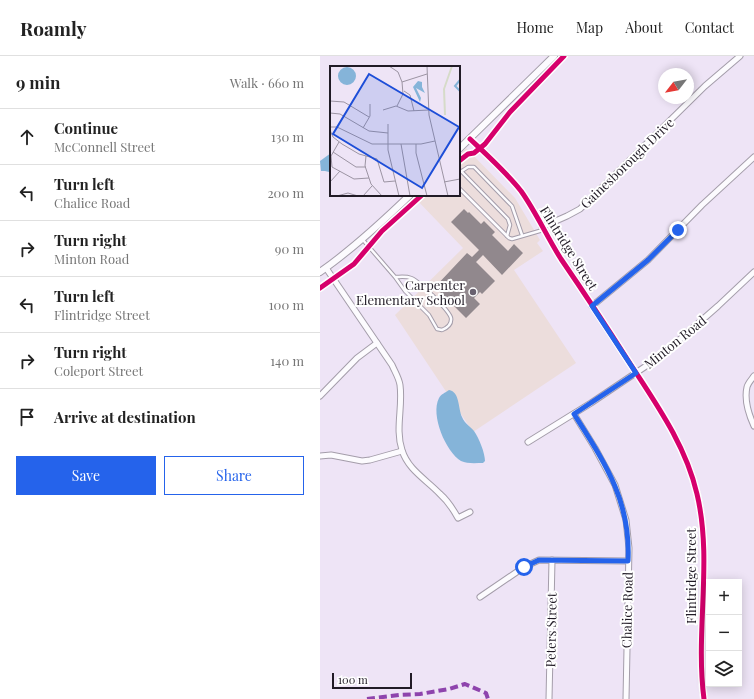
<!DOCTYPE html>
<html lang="en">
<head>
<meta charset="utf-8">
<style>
  body { margin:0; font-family:"Playfair Display",serif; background:#f6f6f6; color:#222 }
  .controls { position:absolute; right:12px; bottom:12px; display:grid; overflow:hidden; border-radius:0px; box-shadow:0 2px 10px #0003 }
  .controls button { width:36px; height:36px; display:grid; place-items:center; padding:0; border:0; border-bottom:1px solid #e0e0e0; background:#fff; color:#222; font:20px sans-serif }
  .compass { position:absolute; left:338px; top:12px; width:36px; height:36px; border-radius:50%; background:#fff; box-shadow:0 2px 10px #0003; rotate:239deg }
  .scale { position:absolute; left:12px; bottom:10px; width:80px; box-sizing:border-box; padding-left:4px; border:2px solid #211b26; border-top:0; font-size:11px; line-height:14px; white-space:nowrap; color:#211b26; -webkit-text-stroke:3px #fff; paint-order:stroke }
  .stop { position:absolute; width:12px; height:12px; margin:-9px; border:3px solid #2563eb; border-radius:50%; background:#fff }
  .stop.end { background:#2563eb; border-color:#fff; box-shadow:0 1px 4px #0008 }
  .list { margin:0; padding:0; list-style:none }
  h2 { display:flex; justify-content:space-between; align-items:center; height:52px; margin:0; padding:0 16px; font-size:17px }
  h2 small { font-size:13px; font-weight:400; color:#767676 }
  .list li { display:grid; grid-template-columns:26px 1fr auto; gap:12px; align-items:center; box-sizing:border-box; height:56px; padding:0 16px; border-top:1px solid #e0e0e0 }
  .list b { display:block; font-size:15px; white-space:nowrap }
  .list p { margin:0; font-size:13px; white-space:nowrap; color:#767676 }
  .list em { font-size:13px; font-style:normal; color:#767676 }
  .actions { display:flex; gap:8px; padding:12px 16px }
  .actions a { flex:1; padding:9px 0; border:1px solid #2563eb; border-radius:0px; text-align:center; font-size:14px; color:#2563eb }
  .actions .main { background:#2563eb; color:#fff }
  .icon { flex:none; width:22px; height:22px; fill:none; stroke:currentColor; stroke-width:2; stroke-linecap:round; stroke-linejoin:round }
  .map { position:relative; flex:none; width:434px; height:643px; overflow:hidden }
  header { display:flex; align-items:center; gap:24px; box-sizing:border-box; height:56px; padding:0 20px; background:#fff; border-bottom:1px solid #e0e0e0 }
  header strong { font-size:19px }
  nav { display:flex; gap:22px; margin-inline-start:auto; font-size:14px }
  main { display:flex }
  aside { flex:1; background:#fff }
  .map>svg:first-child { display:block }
</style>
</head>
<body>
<header>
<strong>Roamly</strong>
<nav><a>Home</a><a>Map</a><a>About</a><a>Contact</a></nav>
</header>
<main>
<aside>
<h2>9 min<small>Walk · 660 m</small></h2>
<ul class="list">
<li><svg class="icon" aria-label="ahead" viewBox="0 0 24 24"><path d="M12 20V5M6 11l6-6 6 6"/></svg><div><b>Continue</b><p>McConnell Street</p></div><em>130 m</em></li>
<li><svg class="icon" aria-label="left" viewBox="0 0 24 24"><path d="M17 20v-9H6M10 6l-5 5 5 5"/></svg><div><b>Turn left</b><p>Chalice Road</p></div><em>200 m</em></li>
<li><svg class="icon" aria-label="right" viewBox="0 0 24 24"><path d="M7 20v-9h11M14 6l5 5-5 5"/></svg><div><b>Turn right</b><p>Minton Road</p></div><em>90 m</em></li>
<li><svg class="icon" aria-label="left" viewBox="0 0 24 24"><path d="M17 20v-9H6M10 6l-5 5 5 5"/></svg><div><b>Turn left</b><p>Flintridge Street</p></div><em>100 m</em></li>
<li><svg class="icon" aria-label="right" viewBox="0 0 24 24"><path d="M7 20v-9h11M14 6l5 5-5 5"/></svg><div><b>Turn right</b><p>Coleport Street</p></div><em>140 m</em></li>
<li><svg class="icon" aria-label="arrive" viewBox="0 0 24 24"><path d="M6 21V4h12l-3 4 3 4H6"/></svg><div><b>Arrive at destination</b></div></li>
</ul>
<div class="actions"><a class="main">Save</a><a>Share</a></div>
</aside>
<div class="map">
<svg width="434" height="643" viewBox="0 0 434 643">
  <rect width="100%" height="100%" fill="#eee4f6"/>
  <polygon fill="#ecdddc" points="146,92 195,142 220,184 217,187 223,195 194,214 256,307 153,376 75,259 143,192 94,141 96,139 139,139 139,99"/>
  <g fill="#85b4d9">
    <polygon points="11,97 11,133 9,116 5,115 1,115 0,105"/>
    <path d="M129 334C140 336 138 352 142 361 145 368 150 370 154 375 159 382 165 397 165 405L163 407C156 407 147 408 141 405 126 396 110 359 119 342 121 338 125 337 129 334Z"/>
  </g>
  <polygon fill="#91888d" points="144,153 148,157 149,156 161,168 164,165 175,176 172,179 188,195 194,188 203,197 182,219 163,199 156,206 175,225 162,238 160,236 154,242 160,248 146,262 115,231 147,197 152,201 159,194 131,166"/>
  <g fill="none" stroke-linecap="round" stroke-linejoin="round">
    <defs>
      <g id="service">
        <polyline points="141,115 188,163 190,169 187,180"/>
        <polyline points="139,117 148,111 154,111 192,150 202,179"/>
        <polyline points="139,132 189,182 192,183 223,174"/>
        <path d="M43 184 75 221 85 235 109 259 117 273 122 274C127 272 132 269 131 262 129 254 99 225 91 222 86 220 80 221 75 221"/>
      </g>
      <g id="minor">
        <path d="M150 83C167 99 186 116 201 135 216 156 227 181 241 203 265 238 288 273 311 309 337 349 366 390 377 438 393 505 375 575 384 643"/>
        <polyline points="222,171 247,160 260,153 385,30 420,0"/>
        <path d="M6 212 72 309C75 316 79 322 80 329 83 351 75 373 82 394 88 414 107 424 120 438 128 445 133 453 138 462L150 456"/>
        <polyline points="272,250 328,204 382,149 434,101"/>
        <path d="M434 320C432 323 428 327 427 331 424 344 429 359 434 370"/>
        <polyline points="0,340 37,302 57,287"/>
        <polyline points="254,358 275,392 295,429 306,464 309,492 306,643"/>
        <polyline points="208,386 271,347 341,300 398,250 434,216"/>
        <polyline points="0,400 11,399 42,405 50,404 82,395"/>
        <polyline points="160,541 204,511 219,504 308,505"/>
        <polyline points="229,643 232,504"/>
      </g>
      <g id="tertiary">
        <polyline points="139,93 234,0"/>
        <path d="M0 216C33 193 62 166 90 139"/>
      </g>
    </defs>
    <use href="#service" stroke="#a49daa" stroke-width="4.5"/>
    <use href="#minor" stroke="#a49daa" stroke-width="7"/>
    <use href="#tertiary" stroke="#a49daa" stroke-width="8"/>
    <use href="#service" stroke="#fcfbfe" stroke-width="2.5"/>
    <use href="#minor" stroke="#fcfbfe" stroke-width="5"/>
    <use href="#tertiary" stroke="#fcfbfe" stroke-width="6"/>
    <polyline stroke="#8e44ad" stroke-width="4" stroke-dasharray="8 4" stroke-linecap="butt" points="47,643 79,639 100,638 129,633 145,628 166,637 168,643"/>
    <defs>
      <g id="cycleway">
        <path d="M150 83C167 99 186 116 201 135 216 156 227 181 241 203 265 238 288 273 311 309 337 349 366 390 377 438 393 505 375 575 384 643"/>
        <polyline points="139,105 148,98 154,97 165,88 190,56 244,0"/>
        <polyline points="0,232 34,208 62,175 102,139"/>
      </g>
    </defs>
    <use href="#cycleway" stroke="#fff" stroke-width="8"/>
    <use href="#cycleway" stroke="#d6006c" stroke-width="5"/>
  </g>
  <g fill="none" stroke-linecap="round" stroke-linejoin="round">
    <path stroke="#2563eb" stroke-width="5" d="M204 511 219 504 308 505C311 445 285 407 254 358L316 317 272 250 328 204 358 174"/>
  </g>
  <circle fill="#69616f" stroke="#fff" stroke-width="1.5" cx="153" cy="236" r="4"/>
  <g text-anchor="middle" stroke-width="4" stroke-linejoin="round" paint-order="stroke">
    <g font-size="13" fill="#211b26" stroke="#fff">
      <text transform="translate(307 107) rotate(-44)" y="5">Gainesborough Drive</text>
      <text transform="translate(249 192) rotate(58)" y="5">Flintridge Street</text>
      <text transform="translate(355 286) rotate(-39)" y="5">Minton Road</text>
      <text transform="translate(371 520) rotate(-90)" y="5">Flintridge Street</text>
      <text transform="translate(307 554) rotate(-89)" y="5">Chalice Road</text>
      <text transform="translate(231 574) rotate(-89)" y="5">Peters Street</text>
    </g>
    <g font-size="13" fill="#211b26" stroke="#fff" text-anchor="end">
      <text x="145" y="234">Carpenter<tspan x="145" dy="15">Elementary School</tspan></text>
    </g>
  </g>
  <g transform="translate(10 10)">
    <rect width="130" height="130" fill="#eee4f6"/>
    <path d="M121 0H123L115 23 116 49H114L113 23Z" fill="#d6dbc9"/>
    <path d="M8 10a9 9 0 1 1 18 0a9 9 0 1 1-18 0ZM88 15 92 16V21L95 27 86 22 91 32 90 36 83 21Z" fill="#85b4d9"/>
    <path fill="none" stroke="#85b4d9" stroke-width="2" d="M130 14 125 20 130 25"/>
    <path fill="none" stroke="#9c94a3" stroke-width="1" d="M59 0 68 6 72 16 73 28 67 40M97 0 99 49 118 130M72 16 97 8M74 25 80 29 84 45M0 35 14 36 39 51M53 44 66 40 78 45 99 44M0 47 10 48 39 65 58 67M58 58V84L69 130M0 61H7L42 78H91L105 75M33 62 40 50V38M0 64 3 71 12 78 29 88 47 93 54 116 65 115M9 76 1 90 2 101 24 113 39 112M71 78 80 130M86 78V87L97 130M3 86 26 101H36M36 90 35 100 41 118 52 130M0 116 10 105M114 116 130 113M7 130 18 127 28 130M33 130 42 120"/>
    <path fill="#1d4ed8" fill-opacity="0.15" stroke="#1d4ed8" stroke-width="2" d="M39 8 129 61 92 122 3 68Z"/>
    <rect width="130" height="130" fill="none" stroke="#211b26" stroke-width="2"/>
  </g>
</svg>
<div class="controls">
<button>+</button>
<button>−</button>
<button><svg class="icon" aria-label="layers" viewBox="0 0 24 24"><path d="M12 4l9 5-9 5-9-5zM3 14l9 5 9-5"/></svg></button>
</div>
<svg class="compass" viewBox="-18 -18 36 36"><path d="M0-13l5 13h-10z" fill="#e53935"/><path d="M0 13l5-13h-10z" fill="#767676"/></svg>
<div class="scale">100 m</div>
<div class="stop" style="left:204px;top:511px"></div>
<div class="stop end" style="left:358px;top:174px"></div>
</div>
</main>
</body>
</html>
